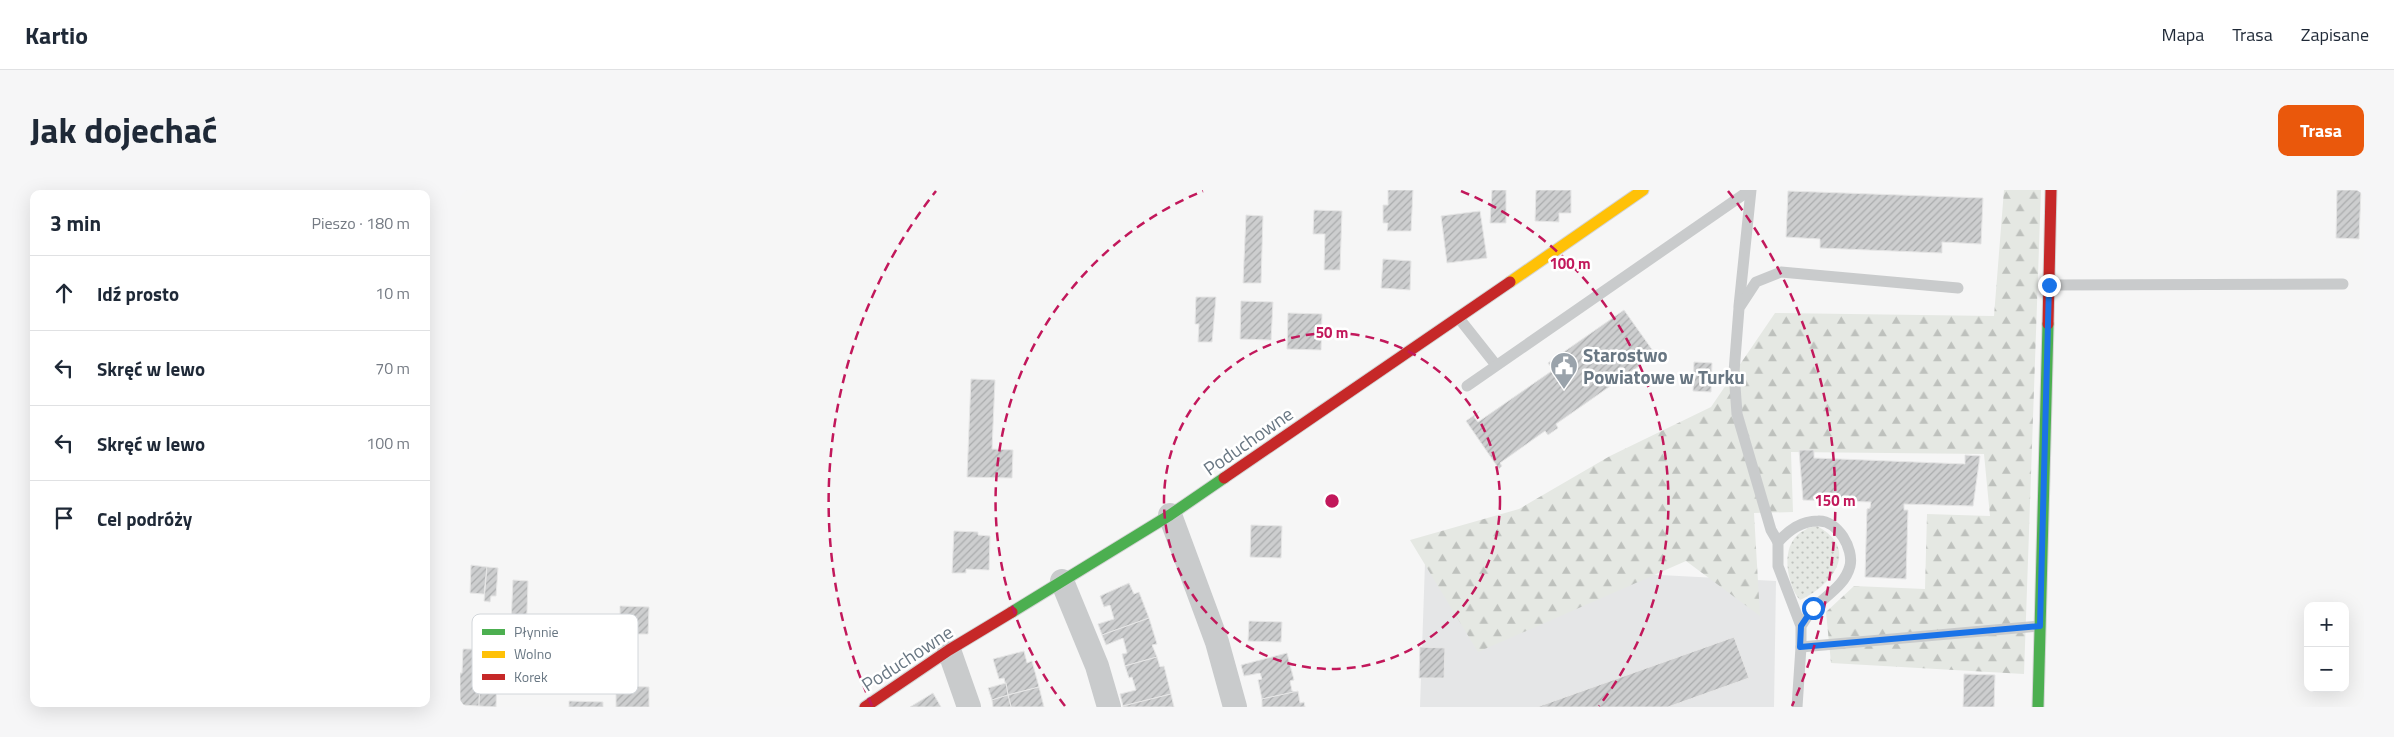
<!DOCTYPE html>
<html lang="pl">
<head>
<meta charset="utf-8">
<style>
  body { margin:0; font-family:"Titillium Web",sans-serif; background:#f6f6f7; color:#1f2937 }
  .controls { position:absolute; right:15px; bottom:15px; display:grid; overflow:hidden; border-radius:10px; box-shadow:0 5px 20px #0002 }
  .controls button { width:45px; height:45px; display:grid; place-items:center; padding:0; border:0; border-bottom:1px solid #e0e1e3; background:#fff; color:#1f2937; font:25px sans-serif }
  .stop { position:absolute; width:15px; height:15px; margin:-11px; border:4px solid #1a73e8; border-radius:50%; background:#fff }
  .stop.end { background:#1a73e8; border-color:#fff; box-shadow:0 1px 5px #0008 }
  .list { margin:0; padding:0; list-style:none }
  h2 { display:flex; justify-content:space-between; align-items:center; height:65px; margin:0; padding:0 20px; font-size:21px }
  h2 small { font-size:16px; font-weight:400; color:#747a83 }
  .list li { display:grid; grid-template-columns:32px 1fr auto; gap:15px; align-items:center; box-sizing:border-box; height:75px; padding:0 20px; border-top:1px solid #e0e1e3 }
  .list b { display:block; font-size:19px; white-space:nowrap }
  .list em { font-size:16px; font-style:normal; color:#747a83 }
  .icon { flex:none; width:28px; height:28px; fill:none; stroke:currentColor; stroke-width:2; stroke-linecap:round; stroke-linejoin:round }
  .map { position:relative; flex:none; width:1904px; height:517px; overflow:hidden; border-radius:10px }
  header { display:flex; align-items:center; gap:30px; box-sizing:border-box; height:70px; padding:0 25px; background:#fff; border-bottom:1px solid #e0e1e3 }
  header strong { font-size:24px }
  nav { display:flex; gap:28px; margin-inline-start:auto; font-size:18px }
  .intro { display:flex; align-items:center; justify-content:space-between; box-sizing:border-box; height:120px; padding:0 30px }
  h1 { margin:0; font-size:35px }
  .button { padding:12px 22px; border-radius:10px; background:#ea580c; color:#fff; font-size:18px; font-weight:700 }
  main { display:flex; gap:30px; padding:0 30px }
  aside { flex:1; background:#fff; border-radius:10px; box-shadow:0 5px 20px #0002 }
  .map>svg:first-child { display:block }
</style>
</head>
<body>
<header>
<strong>Kartio</strong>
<nav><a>Mapa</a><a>Trasa</a><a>Zapisane</a></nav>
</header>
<div class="intro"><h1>Jak dojechać</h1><a class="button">Trasa</a></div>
<main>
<aside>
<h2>3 min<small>Pieszo · 180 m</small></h2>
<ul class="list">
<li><svg class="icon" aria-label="ahead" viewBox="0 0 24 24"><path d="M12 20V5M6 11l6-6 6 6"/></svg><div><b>Idź prosto</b></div><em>10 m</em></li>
<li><svg class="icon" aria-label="left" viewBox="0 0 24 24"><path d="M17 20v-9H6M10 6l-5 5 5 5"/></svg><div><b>Skręć w lewo</b></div><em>70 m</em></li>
<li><svg class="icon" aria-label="left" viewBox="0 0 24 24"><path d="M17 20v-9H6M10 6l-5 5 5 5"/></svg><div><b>Skręć w lewo</b></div><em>100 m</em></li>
<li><svg class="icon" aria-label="arrive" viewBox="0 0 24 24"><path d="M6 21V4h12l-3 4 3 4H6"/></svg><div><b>Cel podróży</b></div></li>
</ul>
</aside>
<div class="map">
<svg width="1904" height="517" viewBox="0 0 1904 517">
  <defs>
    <pattern id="grass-dots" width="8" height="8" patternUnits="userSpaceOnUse" patternTransform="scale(1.25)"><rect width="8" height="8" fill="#e5e8e3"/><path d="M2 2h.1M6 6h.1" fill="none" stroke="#bec1bd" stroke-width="1.8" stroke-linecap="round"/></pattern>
    <pattern id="forest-firs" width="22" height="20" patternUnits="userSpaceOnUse" patternTransform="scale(1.25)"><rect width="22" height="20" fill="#e5e8e3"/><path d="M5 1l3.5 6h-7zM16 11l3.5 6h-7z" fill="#bec1bd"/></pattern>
    <pattern id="building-hatch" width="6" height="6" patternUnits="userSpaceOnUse" patternTransform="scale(1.25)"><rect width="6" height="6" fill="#cdcecf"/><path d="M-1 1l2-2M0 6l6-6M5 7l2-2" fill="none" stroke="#aaacad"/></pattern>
  </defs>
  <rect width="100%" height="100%" fill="#f6f6f6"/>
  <polygon fill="#e5e6e7" points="965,373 1316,391 1314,517 960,517"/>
  <path fill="url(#grass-dots)" d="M1357 336C1400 359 1373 395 1340 410 1334 404 1331 394 1329 386 1324 362 1330 341 1357 336Z"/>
  <polygon fill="url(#forest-firs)" points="1544,0 1581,0 1564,484 1371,473 1366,422 1394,396 1465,399 1467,324 1530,326 1524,264 1331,262 1333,322 1294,323 1300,426 1226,371 1018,462 950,350 1059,319 1150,266 1251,217 1315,123 1534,126"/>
  <g fill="url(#building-hatch)" stroke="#e6e6e6">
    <polygon points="928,0 953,0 951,41 927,41 928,33 923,33 923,15 928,15"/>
    <polygon points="1032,0 1046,0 1046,33 1030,33"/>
    <polygon points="1076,0 1111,0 1111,23 1099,23 1099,32 1075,31"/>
    <polygon points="1877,0 1901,0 1899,49 1876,48"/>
    <polygon points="1328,1 1523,8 1521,54 1482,52 1482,63 1360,58 1360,49 1326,47"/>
    <polygon points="854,20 882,21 880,80 864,80 865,44 853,44"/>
    <polygon points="1020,21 1027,68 987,73 981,26"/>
    <polygon points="786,25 803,26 801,93 783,93"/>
    <polygon points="923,69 951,71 950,100 921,98"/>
    <polygon points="736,107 756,107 752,152 738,152 739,134 735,134"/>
    <polygon points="781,111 813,112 811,150 780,149"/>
    <polygon points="1164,120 1198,168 1194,170 1192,167 1096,234 1098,238 1088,245 1085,241 1040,273 1042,276 1039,279 1006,231 1020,221 1014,227 1018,232 1093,180 1088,173"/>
    <polygon points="828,123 862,124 861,160 827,159"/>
    <polygon points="1234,172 1252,173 1251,202 1233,201"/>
    <polygon points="511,189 535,190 532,259 553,260 552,288 507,287"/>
    <polygon points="1339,260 1354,260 1354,268 1505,274 1505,265 1520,266 1513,316 1444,314 1444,320 1448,320 1446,389 1405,387 1407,319 1410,318 1411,312 1343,310"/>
    <polygon points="791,335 822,336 821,368 790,367"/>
    <polygon points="494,341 518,342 518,345 530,346 529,380 506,379 506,383 492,383"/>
    <polygon points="11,375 27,377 24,404 10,403"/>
    <polygon points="27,377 38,378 36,406 31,406 30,412 24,411"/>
    <polygon points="53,390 68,391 65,479 49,478"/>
    <polygon points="669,393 674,404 679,402 689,428 642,445 638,434 654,429 650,415 644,417 640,406"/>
    <polygon points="160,416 189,417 188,444 160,444"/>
    <polygon points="689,428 697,454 692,455 697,467 665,476 662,464 667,463 663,448 646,455 642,445"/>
    <polygon points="789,431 822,432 821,452 788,451"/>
    <polygon points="1274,447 1289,488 1208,517 1077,517"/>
    <polygon points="960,457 985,458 984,488 959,488"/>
    <polygon points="3,459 21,459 19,516 0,515 0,483 2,483"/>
    <polygon points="21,459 38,460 36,517 19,516"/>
    <polygon points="564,461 567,473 572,471 579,497 548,505 544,488 539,489 533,469"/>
    <polygon points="827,463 834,490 830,491 832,501 836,502 802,509 798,490 802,489 800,483 784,486 781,475"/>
    <polygon points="697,467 700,477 704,476 711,504 663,516 660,504 676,500 672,487 669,488 665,476"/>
    <polygon points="1504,484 1535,485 1534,517 1503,517"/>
    <polygon points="546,493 548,505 532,510 528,498"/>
    <polygon points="156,496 189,497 189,517 156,517"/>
    <polygon points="579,497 584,517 551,517 548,505"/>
    <polygon points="838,501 840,513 844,512 845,517 802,517 802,509"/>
    <polygon points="473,503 481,517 450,517"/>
    <polygon points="711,504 714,517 663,517 663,516"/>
    <polygon points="548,505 551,517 533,517 532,510"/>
    <polygon points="109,511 143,512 143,517 109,517"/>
  </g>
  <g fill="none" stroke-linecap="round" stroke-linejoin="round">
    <defs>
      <g id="fast">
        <polyline points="552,422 710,325 764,288"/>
        <polyline points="1578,517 1588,134"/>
      </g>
      <polyline id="slow" points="1050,92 1183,0"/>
      <g id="jam">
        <polyline points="1588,134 1591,0"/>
        <polyline points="764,288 1050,92"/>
        <polyline points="405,517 489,460 552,422"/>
      </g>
    </defs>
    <use href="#fast" stroke="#d3d4d4" stroke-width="13"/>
    <use href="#slow" stroke="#d3d4d4" stroke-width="13"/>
    <use href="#jam" stroke="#d3d4d4" stroke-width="13"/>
    <g stroke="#c9cbcc" stroke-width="11">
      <polyline points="1589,95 1883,94"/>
      <polyline points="1279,116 1291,0"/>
      <polyline points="998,127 1036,175"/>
      <polyline points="1007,196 1290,0"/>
      <polyline points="1318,352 1311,340 1277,224 1274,182 1279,118 1296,92 1321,82 1498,98"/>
      <path d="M1341 436C1346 429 1349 422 1355 417 1368 404 1385 395 1390 376 1394 359 1378 330 1358 331 1341 331 1329 340 1318 352V376L1341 436V457L1580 436"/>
      <polyline points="1337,517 1341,457"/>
    </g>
    <g stroke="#c9cbcc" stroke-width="24">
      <polyline points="710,325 757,452 775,517"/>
      <polyline points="602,391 637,476 649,517"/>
      <polyline points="489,460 509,517"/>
    </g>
    <use href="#fast" stroke="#4caf50" stroke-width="11"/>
    <use href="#slow" stroke="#ffc107" stroke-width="11"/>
    <use href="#jam" stroke="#c62828" stroke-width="11"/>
  </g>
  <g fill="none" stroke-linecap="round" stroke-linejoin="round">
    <polyline stroke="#1a73e8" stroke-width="6" points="1353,418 1341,436 1340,457 1580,436 1589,95"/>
  </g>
  <g fill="none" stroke="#c2185b" stroke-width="2.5" stroke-dasharray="9 6">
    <circle cx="872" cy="311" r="168"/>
    <path d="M605 516A336 336 0 0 1 743 1M1001 1A336 336 0 0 1 1139 516"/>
    <path d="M412 516A503 503 0 0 1 476 1M1268 1A503 503 0 0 1 1332 516"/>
  </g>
  <defs>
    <symbol id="civic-pin" viewBox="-11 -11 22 30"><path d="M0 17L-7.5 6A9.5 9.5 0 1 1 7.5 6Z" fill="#9aa3ab" stroke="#fff"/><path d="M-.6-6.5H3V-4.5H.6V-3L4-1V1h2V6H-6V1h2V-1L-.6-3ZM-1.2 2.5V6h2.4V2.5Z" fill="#fff"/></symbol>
  </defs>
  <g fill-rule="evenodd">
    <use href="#civic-pin" x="1088" y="160" width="32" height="43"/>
  </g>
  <g text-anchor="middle" stroke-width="5" stroke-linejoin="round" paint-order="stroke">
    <g font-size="19" font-weight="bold" fill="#697783" stroke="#fff" text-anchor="start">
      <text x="1123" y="172">Starostwo<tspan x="1123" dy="22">Powiatowe w Turku</tspan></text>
    </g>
    <g font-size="19" fill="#697783" stroke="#fff">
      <text transform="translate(788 251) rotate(-35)" y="7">Poduchowne</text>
      <text transform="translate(447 468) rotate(-33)" y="7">Poduchowne</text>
    </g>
  </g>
  <rect x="12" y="424" width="166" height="80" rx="8" fill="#fff" stroke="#d2d6da" stroke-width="1"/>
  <rect x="22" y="439" width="23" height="6" fill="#4caf50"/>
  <rect x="22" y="461" width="23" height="7" fill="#ffc107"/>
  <rect x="22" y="484" width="23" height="6" fill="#c62828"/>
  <g font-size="14" fill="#697783">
    <text x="54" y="447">Płynnie</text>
    <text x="54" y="469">Wolno</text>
    <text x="54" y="492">Korek</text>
  </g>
  <circle cx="872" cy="311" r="8" fill="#c2185b" stroke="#fff" stroke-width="2.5"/>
  <g font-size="15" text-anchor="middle" font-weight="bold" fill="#c2185b" stroke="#fff" stroke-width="5" stroke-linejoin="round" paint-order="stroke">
    <text x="1110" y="79">100 m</text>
    <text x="872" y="148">50 m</text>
    <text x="1375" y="316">150 m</text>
  </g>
</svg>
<div class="controls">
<button>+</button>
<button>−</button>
</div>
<div class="stop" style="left:1353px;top:418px"></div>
<div class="stop end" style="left:1589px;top:95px"></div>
</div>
</main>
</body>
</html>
